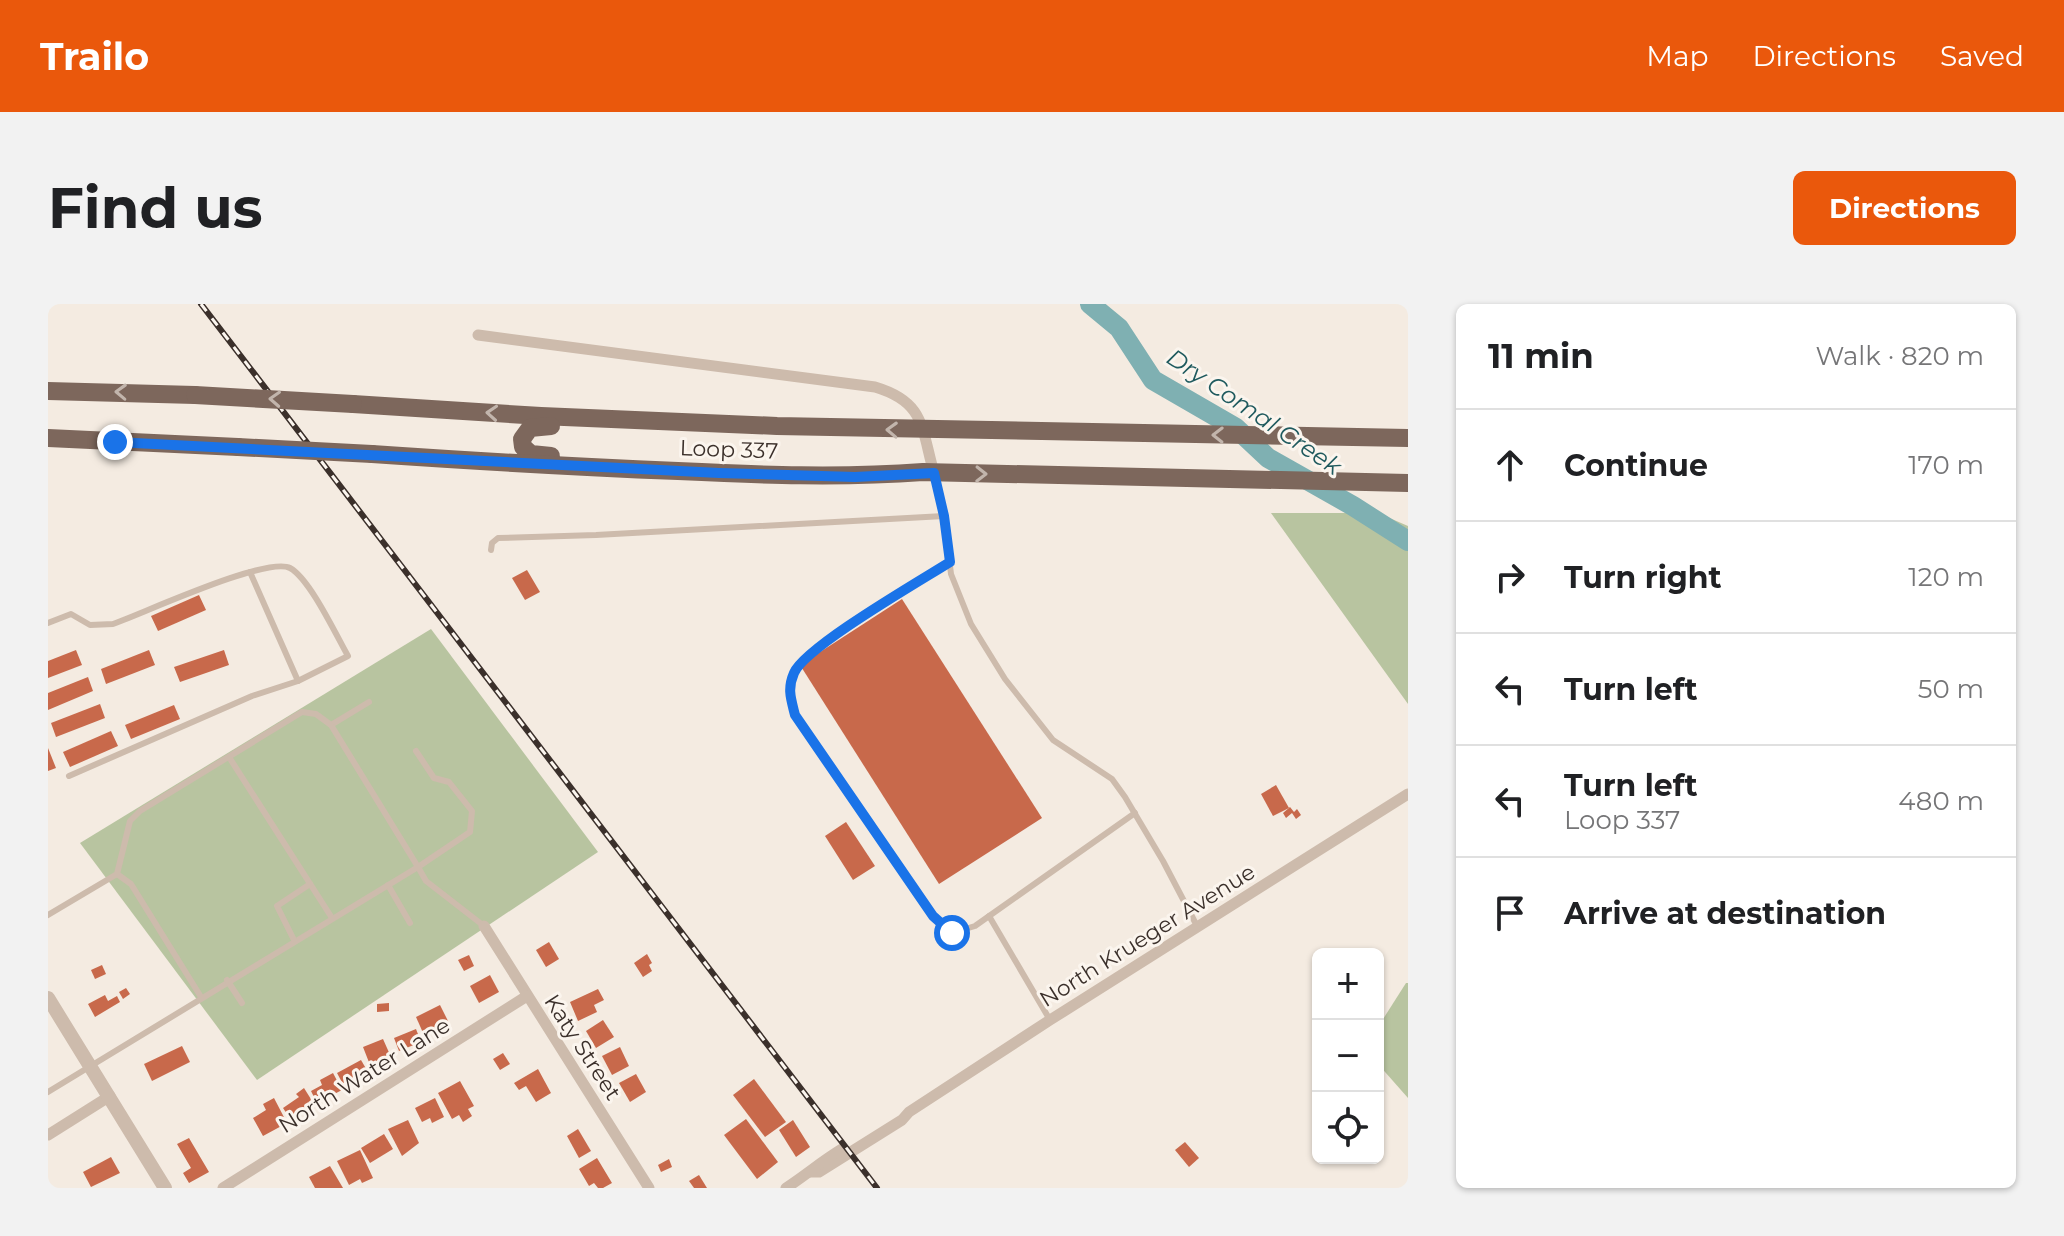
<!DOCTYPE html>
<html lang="en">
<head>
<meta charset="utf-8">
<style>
  body { margin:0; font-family:Montserrat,sans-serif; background:#f2f2f2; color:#202124 }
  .controls { position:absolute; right:24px; bottom:24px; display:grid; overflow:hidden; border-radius:12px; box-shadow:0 2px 6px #0004 }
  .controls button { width:72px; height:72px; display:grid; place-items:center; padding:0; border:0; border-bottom:2px solid #e0e0e0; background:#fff; color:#202124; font:40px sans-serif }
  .stop { position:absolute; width:24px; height:24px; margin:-18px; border:6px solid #1a73e8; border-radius:50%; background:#fff }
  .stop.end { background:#1a73e8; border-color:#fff; box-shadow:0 2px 8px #0008 }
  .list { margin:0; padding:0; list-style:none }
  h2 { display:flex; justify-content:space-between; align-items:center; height:104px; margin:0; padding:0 32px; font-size:34px }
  h2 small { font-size:26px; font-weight:400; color:#757577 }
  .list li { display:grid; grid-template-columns:52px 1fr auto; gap:24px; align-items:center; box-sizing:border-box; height:112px; padding:0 32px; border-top:2px solid #e0e0e0 }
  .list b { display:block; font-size:30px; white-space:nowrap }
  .list p { margin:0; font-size:26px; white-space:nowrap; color:#757577 }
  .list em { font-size:26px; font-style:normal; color:#757577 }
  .icon { flex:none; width:44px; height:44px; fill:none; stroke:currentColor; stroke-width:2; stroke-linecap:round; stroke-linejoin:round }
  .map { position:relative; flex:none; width:1360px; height:884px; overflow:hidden; border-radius:12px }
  header { display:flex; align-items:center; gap:48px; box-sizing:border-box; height:112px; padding:0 40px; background:#ea580c; color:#fff }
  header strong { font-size:38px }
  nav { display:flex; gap:44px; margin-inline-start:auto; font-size:28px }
  .intro { display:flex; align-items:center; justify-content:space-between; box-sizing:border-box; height:192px; padding:0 48px }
  h1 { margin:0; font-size:56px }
  .button { padding:20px 36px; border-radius:12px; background:#ea580c; color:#fff; font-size:28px; font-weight:700 }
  main { display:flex; gap:48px; padding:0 48px }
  aside { flex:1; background:#fff; border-radius:12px; box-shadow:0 2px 6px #0004 }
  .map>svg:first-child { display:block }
</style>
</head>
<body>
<header>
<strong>Trailo</strong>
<nav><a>Map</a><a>Directions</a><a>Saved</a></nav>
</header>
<div class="intro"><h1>Find us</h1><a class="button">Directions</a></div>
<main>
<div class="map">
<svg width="1360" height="884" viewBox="0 0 1360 884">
  <rect width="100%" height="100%" fill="#f4ebe1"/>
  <g fill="#b8c4a0">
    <polygon points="1223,209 1330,209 1360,222 1360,400"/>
    <polygon points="383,325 550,548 209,776 32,539"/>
    <polygon points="1358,679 1360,679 1360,794 1330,760 1330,723"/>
  </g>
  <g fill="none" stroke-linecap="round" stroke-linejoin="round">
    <polyline stroke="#7fb0b2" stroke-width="20" points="1042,0 1071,24 1105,76 1188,124 1220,154 1305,202 1360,237"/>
  </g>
  <g fill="#c8694b">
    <polygon points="479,266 492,288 477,296 464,274"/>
    <polygon points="151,291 158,306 110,327 103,312"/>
    <polygon points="854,295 994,514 891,580 752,361"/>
    <polygon points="28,346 34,361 0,374 0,357"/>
    <polygon points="101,346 107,361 58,380 53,365"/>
    <polygon points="176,346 181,361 132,378 126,363"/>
    <polygon points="40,373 45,387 0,406 0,389"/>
    <polygon points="52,400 57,414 8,433 3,419"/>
    <polygon points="126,401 132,415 83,435 77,421"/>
    <polygon points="63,427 70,442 22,463 15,448"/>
    <polygon points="0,444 8,464 0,467"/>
    <polygon points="1228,481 1241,504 1225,512 1213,490"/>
    <polygon points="1242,503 1246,508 1249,505 1253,511 1248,515 1244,509 1238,514 1235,509"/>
    <polygon points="798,518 827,562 805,576 777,532"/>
    <polygon points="501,638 511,655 498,663 488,646"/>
    <polygon points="599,650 604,659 601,661 604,667 595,673 586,659"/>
    <polygon points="421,651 426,662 416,667 410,656"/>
    <polygon points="54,661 58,670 47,675 43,666"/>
    <polygon points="442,671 451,688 431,699 422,682"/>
    <polygon points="78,684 82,690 75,695 71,688"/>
    <polygon points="550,685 556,696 546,701 549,708 530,717 522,698"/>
    <polygon points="57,691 60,697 69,692 72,698 47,713 40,700"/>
    <polygon points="341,699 341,707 329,708 329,700"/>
    <polygon points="392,701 401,719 376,731 368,713"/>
    <polygon points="555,716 566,733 548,744 538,727"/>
    <polygon points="368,725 373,738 351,747 346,734"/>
    <polygon points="335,735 343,753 332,758 333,762 324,766 315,743"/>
    <polygon points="134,742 142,758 104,777 96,760"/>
    <polygon points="572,743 581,762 564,771 554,752"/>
    <polygon points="455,749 462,760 452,766 445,755"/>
    <polygon points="313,756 320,768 296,782 289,769"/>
    <polygon points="490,765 503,789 488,798 478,782 471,786 466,779"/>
    <polygon points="285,769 294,786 269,799 263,787 274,781 272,776"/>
    <polygon points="588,770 598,788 582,798 571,779"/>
    <polygon points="706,775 738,818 717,833 685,791"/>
    <polygon points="412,777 426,802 420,805 424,812 415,818 411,811 404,815 390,789"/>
    <polygon points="256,784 266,800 243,816 235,804 251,793 248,790"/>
    <polygon points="226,794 239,819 215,832 205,814 218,806 215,800"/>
    <polygon points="387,794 396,813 384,819 382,814 374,818 367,804"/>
    <polygon points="698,815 730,858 709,875 676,831"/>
    <polygon points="360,816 371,839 354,852 340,825"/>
    <polygon points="745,816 762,843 748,853 731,826"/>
    <polygon points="530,825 543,847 531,854 519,832"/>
    <polygon points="336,830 345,845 322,859 313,844"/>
    <polygon points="141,834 161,868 141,879 135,869 143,864 129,840"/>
    <polygon points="1137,838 1151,854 1141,863 1127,846"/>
    <polygon points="312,846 325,874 314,879 312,875 301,881 289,857"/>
    <polygon points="63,853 72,869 43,883 35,868"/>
    <polygon points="549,854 564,879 555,884 550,884 546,879 541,882 531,865"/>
    <polygon points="621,855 624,863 613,868 610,861"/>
    <polygon points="282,862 295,884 267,884 261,873"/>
    <polygon points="651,871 659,884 646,884 641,877"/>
  </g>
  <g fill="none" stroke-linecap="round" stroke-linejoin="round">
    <g stroke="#cdbbac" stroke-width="6">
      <polyline points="887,172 896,212 903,270 923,320 957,375 1005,436 1064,475 1077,493 1115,557 1149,622"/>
      <polyline points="443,246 444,239 450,234 548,231 896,212"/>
      <path d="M902 258C872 277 757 343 746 369 739 385 743 395 747 411L885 612 904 629 927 622 1087 509"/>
      <polyline points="202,268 250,377"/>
      <path d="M0 319 23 310 42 321 65 320C96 309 219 252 242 264 262 275 288 331 300 352L250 377 204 392 21 472"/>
      <polyline points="283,421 321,398"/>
      <polyline points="368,447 386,474 401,478 424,507 422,528 370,563 378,577 436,622"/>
      <polyline points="181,453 284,614"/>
      <polyline points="69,570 83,580 153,693"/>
      <polyline points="340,581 362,619"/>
      <polyline points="0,611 69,570 82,517 92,507 254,408 268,410 283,421 370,563 0,788"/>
      <polyline points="941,612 1002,716"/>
      <polyline points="246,636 229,602 262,580"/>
      <polyline points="179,676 194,699"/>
    </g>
    <g stroke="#cdbbac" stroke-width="11">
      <path d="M430 31 827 83C877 98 873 123 886 169"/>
      <polyline points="436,622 601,884"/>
      <polyline points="0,831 62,792"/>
      <polyline points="762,868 771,868 854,816 861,808 1002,716 1360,490"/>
      <polyline points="175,884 479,692"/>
      <path d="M738 884C758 871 774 857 794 845"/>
    </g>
    <polyline stroke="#cdbbac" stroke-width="14" points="0,694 117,884"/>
    <g stroke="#7d675c" stroke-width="18">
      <polyline points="0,87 147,91"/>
      <polyline points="305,100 493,112 729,122 1360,134"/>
      <polyline points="503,122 482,124 474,135 475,143 483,150 503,152"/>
      <polyline points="0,134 190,143"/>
      <path d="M324 150C426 157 528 163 630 167 712 171 793 174 875 168L1360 179"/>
    </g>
    <defs>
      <polyline id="rail" points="153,0 829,884"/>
    </defs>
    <use href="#rail" stroke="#3b302b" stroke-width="6"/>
    <use href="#rail" stroke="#fbf5ee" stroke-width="3" stroke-dasharray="9" stroke-linecap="butt"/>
    <g stroke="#7d675c" stroke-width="18">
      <polyline points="147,91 305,100"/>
      <polyline points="190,143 324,150"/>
    </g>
  </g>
  <defs><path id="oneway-chevron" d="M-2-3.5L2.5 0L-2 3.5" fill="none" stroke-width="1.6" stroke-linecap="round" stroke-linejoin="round" transform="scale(2)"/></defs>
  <g stroke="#c2b5ac">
    <use href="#oneway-chevron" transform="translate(73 88) rotate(-178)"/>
    <use href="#oneway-chevron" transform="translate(227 95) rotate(-177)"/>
    <use href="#oneway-chevron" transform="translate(444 109) rotate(-176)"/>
    <use href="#oneway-chevron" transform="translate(844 126) rotate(-178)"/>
    <use href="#oneway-chevron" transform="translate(1170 131) rotate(-179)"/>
    <use href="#oneway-chevron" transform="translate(933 170) rotate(1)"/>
  </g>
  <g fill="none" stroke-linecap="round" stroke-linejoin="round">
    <path stroke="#1a73e8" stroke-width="10" d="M67 138 671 169 807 173 886 169 896 212 902 258C872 277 757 343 746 369 739 385 743 395 747 411L885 612 904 629"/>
  </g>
  <g text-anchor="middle" stroke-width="6" stroke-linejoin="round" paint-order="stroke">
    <g font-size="22" fill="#3b302b" stroke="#fbf5ee">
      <text transform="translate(681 145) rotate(2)" y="8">Loop 337</text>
      <text transform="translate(1099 631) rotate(-32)" y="8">North Krueger Avenue</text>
      <text transform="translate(535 743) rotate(57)" y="8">Katy Street</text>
      <text transform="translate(316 771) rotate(-32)" y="8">North Water Lane</text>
    </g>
    <g font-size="24" font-style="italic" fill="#1f5a5e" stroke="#fbf5ee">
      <text transform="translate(1206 108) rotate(34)" y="8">Dry Comal Creek</text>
    </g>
  </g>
</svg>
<div class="controls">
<button>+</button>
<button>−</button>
<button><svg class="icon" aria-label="locate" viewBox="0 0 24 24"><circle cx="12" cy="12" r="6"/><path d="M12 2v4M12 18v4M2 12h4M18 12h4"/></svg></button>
</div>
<div class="stop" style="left:904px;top:629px"></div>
<div class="stop end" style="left:67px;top:138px"></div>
</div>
<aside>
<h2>11 min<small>Walk · 820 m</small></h2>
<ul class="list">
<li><svg class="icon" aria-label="ahead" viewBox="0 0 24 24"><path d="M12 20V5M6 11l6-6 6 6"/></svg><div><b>Continue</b></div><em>170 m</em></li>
<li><svg class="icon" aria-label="right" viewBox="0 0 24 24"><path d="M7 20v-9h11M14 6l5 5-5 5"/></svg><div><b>Turn right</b></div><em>120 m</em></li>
<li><svg class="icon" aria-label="left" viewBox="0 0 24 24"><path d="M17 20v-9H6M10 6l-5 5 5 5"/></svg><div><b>Turn left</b></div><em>50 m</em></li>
<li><svg class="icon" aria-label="left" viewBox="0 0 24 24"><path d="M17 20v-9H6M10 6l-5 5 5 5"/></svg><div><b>Turn left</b><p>Loop 337</p></div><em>480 m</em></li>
<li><svg class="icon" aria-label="arrive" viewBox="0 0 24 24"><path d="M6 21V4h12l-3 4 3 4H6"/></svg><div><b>Arrive at destination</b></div></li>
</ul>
</aside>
</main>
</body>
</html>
